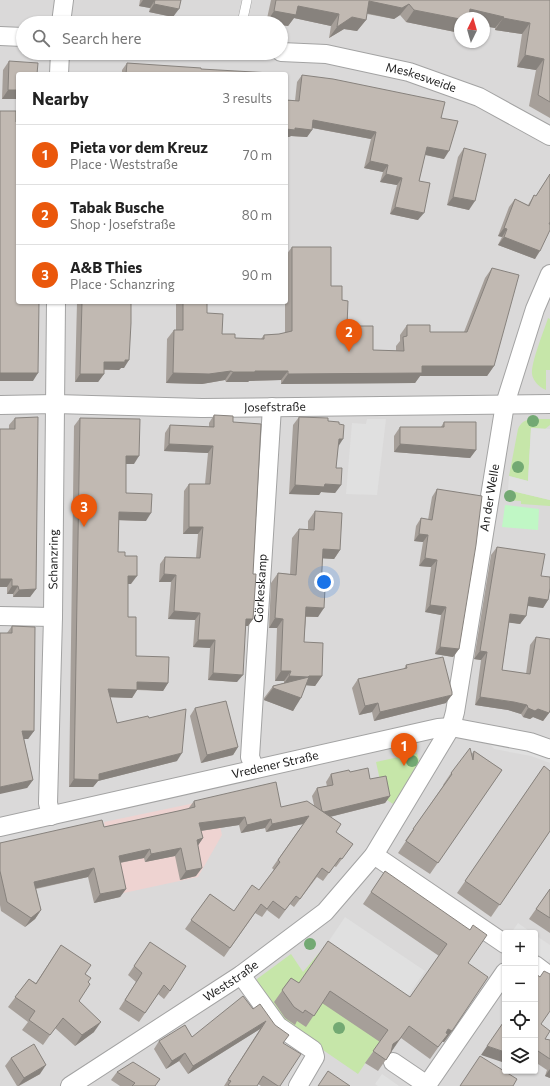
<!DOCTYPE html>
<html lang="en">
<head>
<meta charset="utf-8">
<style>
  body { margin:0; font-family:Commissioner,sans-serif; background:#f2f2f2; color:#222 }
  .controls { position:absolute; right:12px; bottom:12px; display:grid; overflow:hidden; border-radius:4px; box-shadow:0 1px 3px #0004 }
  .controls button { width:36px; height:36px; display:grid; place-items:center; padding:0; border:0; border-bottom:1px solid #e0e0e0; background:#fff; color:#222; font:20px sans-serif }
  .compass { position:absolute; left:454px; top:12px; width:36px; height:36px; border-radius:50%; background:#fff; box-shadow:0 1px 3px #0004; rotate:5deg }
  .you { position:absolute; left:324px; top:582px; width:14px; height:14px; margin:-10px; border:3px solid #fff; border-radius:50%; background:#1a73e8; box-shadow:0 0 0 6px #1a73e833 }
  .badge { display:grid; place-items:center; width:26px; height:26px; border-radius:50%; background:#ea580c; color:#fff; font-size:13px; font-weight:700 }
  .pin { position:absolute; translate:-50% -33px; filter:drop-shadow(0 1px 2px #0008) }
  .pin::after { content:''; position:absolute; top:21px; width:14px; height:12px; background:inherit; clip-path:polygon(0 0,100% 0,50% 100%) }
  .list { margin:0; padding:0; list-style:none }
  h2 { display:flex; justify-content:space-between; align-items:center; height:52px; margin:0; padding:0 16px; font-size:17px }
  h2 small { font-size:13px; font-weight:400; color:#767676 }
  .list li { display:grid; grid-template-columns:26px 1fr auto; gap:12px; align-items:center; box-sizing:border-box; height:60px; padding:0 16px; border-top:1px solid #e0e0e0 }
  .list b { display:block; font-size:15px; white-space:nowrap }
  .list p { margin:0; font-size:13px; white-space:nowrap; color:#767676 }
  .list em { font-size:13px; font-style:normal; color:#767676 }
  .icon { flex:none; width:22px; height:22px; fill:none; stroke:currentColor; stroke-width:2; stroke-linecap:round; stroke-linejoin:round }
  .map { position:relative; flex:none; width:550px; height:1086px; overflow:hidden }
  .search { position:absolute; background:#fff; box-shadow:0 1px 3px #0004; left:16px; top:16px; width:272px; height:44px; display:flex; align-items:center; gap:10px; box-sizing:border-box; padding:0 14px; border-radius:22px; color:#767676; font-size:15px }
  .panel { position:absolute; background:#fff; box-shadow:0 1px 3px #0004; left:16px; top:72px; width:272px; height:232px; border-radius:4px }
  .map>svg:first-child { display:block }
</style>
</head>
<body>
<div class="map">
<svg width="550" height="1086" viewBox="0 0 550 1086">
  <rect width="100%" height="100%" fill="#edeae2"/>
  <path fill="#dad9d9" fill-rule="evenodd" d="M0 0H550V1086H0ZM460 18H484V42H460ZM23 23H281V53H23ZM18 74H286V302H18ZM505 933H535V1071H505Z"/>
  <polygon fill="#eed3d1" points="214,799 222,835 198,877 119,894 104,822"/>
  <g fill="#c6e6a9">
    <path d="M548 318 550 319V370H546V390C539 387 533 381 532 374 531 362 544 331 548 318Z"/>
    <path d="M532 419H550V425L545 429 531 428 528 481 509 476 518 429C521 422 525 420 532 419Z"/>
    <polygon points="508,490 550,500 550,506 521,504 521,501 506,500"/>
    <polygon points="417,753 420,764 393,804 384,798 376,762"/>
    <polygon points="319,953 383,1037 358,1074 285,1024 256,988 257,979 291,954 303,972"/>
  </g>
  <polygon fill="#c0f7c5" points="505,505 539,509 538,530 502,527"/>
  <g fill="#e0e0e0">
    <polygon points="367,419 386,419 377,495 346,494 352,423 366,424"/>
    <polygon points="531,428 550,429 550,500 508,490 509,476 528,481"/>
    <polygon points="489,742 531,751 550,757 550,763 531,756 494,749"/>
    <polygon points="345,917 425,971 402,1005 322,951"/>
    <polygon points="518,923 532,933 511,933"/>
    <polygon points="535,935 550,945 550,959 548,962 535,953"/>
    <polygon points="382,1074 399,1086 378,1086 375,1084"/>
  </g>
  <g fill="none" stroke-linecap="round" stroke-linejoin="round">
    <defs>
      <polyline id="lane" points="242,23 247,0"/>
      <g id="street">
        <polyline points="61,23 64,0"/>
        <polyline points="0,36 23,37"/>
        <path id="s1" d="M281 52 326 54 409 72 479 97 550 136"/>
        <polyline points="59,74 60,53"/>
        <path id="s2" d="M0 405 55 404 202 408 550 404"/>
        <polyline points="0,616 53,617"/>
        <path id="s3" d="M255 769 250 757 272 407"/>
        <path id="s4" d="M51 816 48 803 53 617 56 302"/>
        <path id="s5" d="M0 827 438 728 451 727 530 742 550 749"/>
        <polyline points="374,855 505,944"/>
        <polyline points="535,965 547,974"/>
        <polyline points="241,975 278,1026 313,1050 315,1057 298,1086"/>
        <polyline points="393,1062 427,1085 505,972"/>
        <path id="s6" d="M70 1086 241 975 325 912 374 855 451 727 455 712 505 404 535 309 550 274"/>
      </g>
    </defs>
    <use href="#lane" stroke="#a3a3a3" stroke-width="10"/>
    <use href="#street" stroke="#a3a3a3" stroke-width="20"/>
    <use href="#lane" stroke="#fff" stroke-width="9"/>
    <use href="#street" stroke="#fff" stroke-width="18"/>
  </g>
  <g fill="#73a973">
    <circle cx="533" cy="421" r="6"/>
    <circle cx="518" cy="467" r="6"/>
    <circle cx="510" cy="496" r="6"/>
    <circle cx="412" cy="761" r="6"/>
    <circle cx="310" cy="944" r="6"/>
    <circle cx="339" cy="1028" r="6"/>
  </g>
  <g fill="#a69f99">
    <polygon points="140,0 181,0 173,17 149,12 150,8 139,6"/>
    <polygon points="271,0 550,0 550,118 529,106 536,70 517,67 522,34 495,30 495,28 484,26 484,18 460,18 460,33 406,22 400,15 394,19 367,14 366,20 357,31 344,29 329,38 331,26 294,18 288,26 266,23"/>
    <polygon points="9,61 18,74 18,99 2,99 3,70"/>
    <polygon points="127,63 201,69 271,74 122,74 122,70"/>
    <polygon points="302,75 441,118 444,159 425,155 419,181 418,220 390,214 397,185 380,182 383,172 364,168 371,139 312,128 312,130 307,137 291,136 289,137 286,137 286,100 295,101 297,82"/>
    <polygon points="464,148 469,210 447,205 458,157"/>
    <polygon points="550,174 550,222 535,259 498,245 502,237 498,236 509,207 515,199 528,205 534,195 536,196"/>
    <polygon points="292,247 331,286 342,300 347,326 373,350 396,351 396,346 400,341 400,335 407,325 430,332 464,332 485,278 492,268 494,366 487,376 420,376 415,383 281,384 281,380 249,381 248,382 226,382 225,380 202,384 166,383 167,339 174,330 176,330 176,302 207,302 207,313 222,334 235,338 261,339 264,335 279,334 285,333 285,302 286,302 286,255"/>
    <polygon points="77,302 131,302 124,368 121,368 119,370 104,370 104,374 98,382 75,382"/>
    <polygon points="214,415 233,422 253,574 253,619 248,626 245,626 237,682 208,680 210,648 193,647 195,620 168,619 171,582 159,582 160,564 165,557 196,558 198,534 183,534 184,491 189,484 205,484 208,453 164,451 165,433 170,425 209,427 209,423"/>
    <polygon points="299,417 328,421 338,447 336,468 341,485 335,493 321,492 319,495 289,494 293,425"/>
    <polygon points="15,418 36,589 30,597 13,597 13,594 7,594 9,425"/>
    <polygon points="80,418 134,464 126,464 126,493 146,521 119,520 118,552 125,556 131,584 128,584 128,617 136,656 168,683 163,691 137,690 132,698 110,697 117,723 149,718 177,761 98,781 93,787 69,787 74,426"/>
    <polygon points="444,422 476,450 470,458 394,452 394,436 400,427 441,427"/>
    <polygon points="437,489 459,649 453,657 435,654 441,615 425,612 431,567 419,566 423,542 414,541 416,526 421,518 428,520 432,497"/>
    <polygon points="315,511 340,550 334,559 322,558 318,617 306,617 304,642 322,676 315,686 306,685 293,711 264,700 264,698 273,686 284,683 284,681 275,681 277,628 269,628 271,583 278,573 290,574 292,538 299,529 308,529 308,521"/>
    <polygon points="497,547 541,576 548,600 543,608 527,606 526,616 520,624 509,622 502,670 526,674 530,645 536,637 549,713 543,721 533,717 530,719 523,717 521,714 508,710 475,705 481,660 474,659 491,555"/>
    <polygon points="12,626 34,731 28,739 24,739 33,780 27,788 7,633"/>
    <polygon points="406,665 446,703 374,721 372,712 359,715 352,688 358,679 404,669"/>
    <polygon points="195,708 238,747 233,755 201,763 190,716"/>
    <polygon points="474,751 502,770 430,874 398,853 406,841 405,841 443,786 443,785 451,773 471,755"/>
    <polygon points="544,766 550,831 491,917 457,893"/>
    <polygon points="350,772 370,779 390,796 385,803 330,817 336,832 353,844 336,867 334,866 323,881 317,877 294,907 290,904 279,919 267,910 262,917 255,913 224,957 185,929 210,894 234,911 259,890 274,870 272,868 303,824 266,832 265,828 241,833 239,825 201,831 203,838 198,845 196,876 180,880 175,856 145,862 144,858 120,863 126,889 120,897 94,903 88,877 36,889 41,910 35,919 25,927 1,911 0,905 0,843 104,827 188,809 194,801 281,807 314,805 312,796 317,788 327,786 326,782 331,774"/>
    <polygon points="385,871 468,963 452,1031 444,1042 442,1042 430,1059 401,1038 378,1071 365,1063 380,1042 322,1003 306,1027 297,1021 295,1025 285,1018 274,1002 291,978 299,983 410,997 439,956 363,904"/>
    <polygon points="550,889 550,933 529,919"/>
    <polygon points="61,945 85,974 88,982 79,1001 94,1032 75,1046 55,1028 43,1045 22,1030 28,1022 8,1007 29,979 36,983"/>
    <polygon points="144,951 170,991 164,999 158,994 139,1022 119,1009 136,982 128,975"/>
    <polygon points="535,975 541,1024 545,1039 550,1040 550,1078 545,1076 547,1070 535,1062"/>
    <polygon points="253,1009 283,1043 280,1086 261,1086 258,1084 257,1086 224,1086 260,1029 188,1074 179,1061 166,1069 154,1049 159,1041 192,1037"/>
    <polygon points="11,1058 40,1074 19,1086 17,1086 5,1066"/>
    <polygon points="117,1072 155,1086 120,1086 111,1080"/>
  </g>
  <g fill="#87827d">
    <polygon points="143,0 155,0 150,8 139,6"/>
    <polygon points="369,1 409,4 400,15 394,19 361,12"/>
    <polygon points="154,4 179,9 173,17 149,12"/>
    <polygon points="298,6 339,14 331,26 294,18 288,26 281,25 281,23 266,23 274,11"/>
    <polygon points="470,9 504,17 495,28 484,26 484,18 464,18"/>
    <polygon points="414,10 460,19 460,33 406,22"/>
    <polygon points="352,17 366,20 357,31 344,29 329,38 337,27"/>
    <polygon points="503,18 530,23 522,34 495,30"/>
    <polygon points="525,55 544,59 536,70 517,67"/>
    <polygon points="8,90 18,90 18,99 2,99"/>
    <polygon points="313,120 376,132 371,139 308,127"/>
    <polygon points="295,128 312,130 307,137 291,136 289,137 286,137 286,129"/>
    <polygon points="427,147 449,151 444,159 422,154"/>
    <polygon points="370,161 388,165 383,172 364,168"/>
    <polygon points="386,174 402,178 397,185 380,182"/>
    <polygon points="453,197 475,201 469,210 447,205"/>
    <polygon points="395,207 424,213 418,220 390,214"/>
    <polygon points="504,228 507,229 502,237 498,236"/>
    <polygon points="504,237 540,251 535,259 498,245"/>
    <polygon points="125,360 129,360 124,368 121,368 119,370 99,369 104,362"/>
    <polygon points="422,366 494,366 487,376 420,376 415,383 281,384 288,374"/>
    <polygon points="231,371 225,380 202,384 166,383 173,373"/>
    <polygon points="255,371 288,371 281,380 249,381 248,382 226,382 233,372"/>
    <polygon points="0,373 38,373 33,381 0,381"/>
    <polygon points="80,374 104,374 98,382 75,382"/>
    <polygon points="339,439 343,439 338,447"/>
    <polygon points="169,444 213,446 208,453 164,451"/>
    <polygon points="400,444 476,450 470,458 394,452"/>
    <polygon points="126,456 139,456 134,464 121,464"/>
    <polygon points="325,484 341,485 335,493 321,492 319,495 289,494 295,485"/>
    <polygon points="119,512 151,513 146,521 114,520"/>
    <polygon points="189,527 203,527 198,534 183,534"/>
    <polygon points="419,534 428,535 423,542 414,541"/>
    <polygon points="323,549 340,550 334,559 316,558"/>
    <polygon points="425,558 437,560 431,567 419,566"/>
    <polygon points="164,574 176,575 171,582 159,582"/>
    <polygon points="128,576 137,576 131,584 123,584"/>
    <polygon points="0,579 12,579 7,587 0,587"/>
    <polygon points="12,586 18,586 13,594 7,594"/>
    <polygon points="36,589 30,597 13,597 19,590"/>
    <polygon points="529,597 548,600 543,608 523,605"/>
    <polygon points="430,605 446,607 441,615 425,612"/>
    <polygon points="306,607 324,608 318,617 299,616"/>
    <polygon points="174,611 200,613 195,620 168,619"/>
    <polygon points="510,614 526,616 520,624 504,622"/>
    <polygon points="275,618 283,619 277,628 269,628"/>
    <polygon points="246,619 253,619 248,626 240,626"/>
    <polygon points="198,640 215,640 210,648 193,647"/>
    <polygon points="440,647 459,649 453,657 435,654"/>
    <polygon points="480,651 487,652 481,660 474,659"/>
    <polygon points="281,671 291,671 284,681 275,681"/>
    <polygon points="213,673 243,675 237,682 208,680"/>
    <polygon points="289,676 322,676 315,686 303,685 283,685"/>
    <polygon points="137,682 168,683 163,691 132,689"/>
    <polygon points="273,688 301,698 293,711 264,700"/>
    <polygon points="108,689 137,690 132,698 103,697"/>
    <polygon points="452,695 446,703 374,721 380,712"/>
    <polygon points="480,697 514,702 527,705 521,714 508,710 475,705"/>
    <polygon points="378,703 372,712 359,715 365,706"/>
    <polygon points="528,708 538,709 549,713 543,721 533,717 530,719 523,717"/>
    <polygon points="22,731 34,731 28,739 17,739"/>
    <polygon points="238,747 233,755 201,763 207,755"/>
    <polygon points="182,753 177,761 98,781 93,787 69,787 74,779 99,774"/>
    <polygon points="33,780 27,788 0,794 0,787"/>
    <polygon points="390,796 385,803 317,820 322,812"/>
    <polygon points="309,816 303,824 266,832 272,824"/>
    <polygon points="245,817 239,825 193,832 199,823"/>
    <polygon points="271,819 265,828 241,833 247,825"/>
    <polygon points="203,838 197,847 197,840"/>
    <polygon points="181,848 175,856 145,862 151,854"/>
    <polygon points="150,849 144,858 113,864 119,856"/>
    <polygon points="94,868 88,877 28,890 34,882"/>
    <polygon points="202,868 196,876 180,880 186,871"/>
    <polygon points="126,889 120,897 94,903 100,894"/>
    <polygon points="41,910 35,919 25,927 31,918"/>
    <polygon points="266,1021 260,1029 188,1074 193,1066"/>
    <polygon points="101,1022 94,1032 75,1046 82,1035"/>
    <polygon points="448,1029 452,1031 444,1042 440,1041"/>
    <polygon points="399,1040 391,1052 393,1044"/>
    <polygon points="487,1046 505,1052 505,1063 481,1055"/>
    <polygon points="185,1053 179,1061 166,1069 172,1061"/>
    <polygon points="46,1065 40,1074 18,1086 24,1078"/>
    <polygon points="550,1069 550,1078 545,1076"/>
  </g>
  <g fill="#c1b9b2" stroke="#87827d">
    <polygon points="153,0 181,0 179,9 154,4 155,0"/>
    <polygon points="276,0 550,0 550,102 538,95 544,59 525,55 530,23 503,18 504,17 470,9 469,18 460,18 460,19 414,10 409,4 402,8 369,1 366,20 352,17 337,27 339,14 298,6 296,15 274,11"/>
    <polygon points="9,61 38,63 37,74 18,74 18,90 8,90"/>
    <polygon points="127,63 201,68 201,69 271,73 271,74 126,74"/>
    <polygon points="302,75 333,79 445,102 441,118 458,121 449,151 427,147 419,181 430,183 424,213 395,207 402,178 386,174 388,165 370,161 376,132 313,120 312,130 295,128 295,130 286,129 286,100 299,101"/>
    <polygon points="0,111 16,111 16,122 18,122 18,302 39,302 38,373 0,373"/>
    <polygon points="464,148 486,154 475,201 453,197"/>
    <polygon points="550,174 550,222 549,224 550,224 550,230 540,251 504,237 507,229 504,228 515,199 529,206 534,195 536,196"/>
    <polygon points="292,247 331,247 331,286 342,286 342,300 348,301 347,326 373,326 373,350 404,351 403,337 407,336 407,325 430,325 430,332 467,332 492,268 519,275 494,366 422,366 422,373 288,374 288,371 255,371 255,372 233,372 231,371 209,374 173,373 174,330 183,330 183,302 207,302 207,313 223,314 222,334 235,334 235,338 264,339 264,335 279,334 292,331"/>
    <polygon points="82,302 131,302 131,323 129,360 125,360 125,362 104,362 104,374 80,374"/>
    <polygon points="214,415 233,416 233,422 261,424 253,574 256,574 253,619 246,619 243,675 213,673 215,640 198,640 200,613 174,611 176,575 164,574 165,557 200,558 203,527 189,527 189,484 210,484 213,446 169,444 170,425 214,427"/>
    <polygon points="38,417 36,589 19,590 18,586 12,586 12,579 0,579 0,429 15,429 15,418"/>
    <polygon points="299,417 328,418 328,421 339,422 339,424 344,425 343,439 339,439 336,468 342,468 341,485 325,484 324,487 295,485"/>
    <polygon points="80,418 140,419 139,456 126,456 126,493 152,494 151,513 119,512 118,552 125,552 125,556 137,556 137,576 128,576 128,617 136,617 136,656 169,657 168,683 137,682 137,690 108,689 117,723 148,716 149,718 186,709 182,753 99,774 99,780 74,779"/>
    <polygon points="444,422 476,422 476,450 400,444 400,427 444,427"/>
    <polygon points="437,489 482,496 476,545 459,649 440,647 446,607 430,605 437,560 425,558 428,535 419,534 421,518 432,520"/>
    <polygon points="315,511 342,513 340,550 323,549 321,589 325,589 324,608 306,607 304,642 323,643 322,676 309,676 308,677 289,676 291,671 281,671 283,619 275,618 278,573 296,575 299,529 314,530"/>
    <polygon points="497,547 545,554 541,576 550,577 550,588 548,600 529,597 526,616 510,614 502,670 530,674 536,637 550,639 550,710 549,713 538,709 535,711 528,708 527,705 514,702 480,697 487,652 480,651"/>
    <polygon points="12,626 35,627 34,731 22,731 33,780 0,787 0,633 12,633"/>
    <polygon points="443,657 452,692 452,695 380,712 378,703 365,706 358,679 407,668 406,665"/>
    <polygon points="309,677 301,698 273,688 273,686"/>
    <polygon points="226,701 238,747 207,755 195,708"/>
    <polygon points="470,748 473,760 474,751 502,770 438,863 406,841 414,829 413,829 452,774 451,773"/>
    <polygon points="544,766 550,771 550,831 500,905 465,881"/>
    <polygon points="368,768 370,779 386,776 390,796 324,812 322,811 317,788 333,785 331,774 349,770 350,772"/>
    <polygon points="276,782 281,807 307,801 341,824 336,832 353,844 342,859 340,858 329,873 322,868 300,899 296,896 285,910 273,901 267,909 261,904 230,948 191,920 210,894 234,911 252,885 259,890 280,862 278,860 309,816 272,824 271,819 247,825 245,817 199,823 203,838 197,840 202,868 186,871 181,848 151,854 150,849 119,856 126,889 100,894 94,868 34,882 41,910 31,918 7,902 0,871 0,843 102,820 104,827 178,811 195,807 194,801"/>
    <polygon points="385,871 470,930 473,925 487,935 468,963 488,977 452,1031 448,1029 446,1033 448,1034 438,1047 409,1026 399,1040 393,1044 391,1052 386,1060 373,1051 388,1030 330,991 314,1016 305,1010 303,1013 294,1007 282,990 291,978 299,983 328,941 410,997 447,944 371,892"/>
    <polygon points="550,889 550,918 536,909"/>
    <polygon points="150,942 186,966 170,991 164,985 145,1013 125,1000 142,973 134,966"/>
    <polygon points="61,945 91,965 85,974 91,978 88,982 90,984 79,1001 101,1022 82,1035 63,1018 50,1035 29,1020 35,1011 15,997 29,979 36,984"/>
    <polygon points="544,971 550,974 550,1011 541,1024 550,1031 545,1039 550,1040 550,1059 535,1049 535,975 536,974 540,977"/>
    <polygon points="243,996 253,1009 260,1004 275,1025 289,1035 283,1043 301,1054 280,1086 278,1086 263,1076 257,1086 230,1086 228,1085 231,1081 228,1080 266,1021 193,1066 185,1053 172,1061 159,1041 185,1025 192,1037"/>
    <polygon points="505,1020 505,1052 487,1046"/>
    <polygon points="34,1044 46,1065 24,1078 11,1058"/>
    <polygon points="480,1056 517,1079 513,1086 460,1086"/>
    <polygon points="133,1062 160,1079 155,1086 132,1086 135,1083 117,1072"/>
    <polygon points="328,1071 350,1086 318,1086"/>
  </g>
  <g text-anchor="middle" stroke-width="3" stroke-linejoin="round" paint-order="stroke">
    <g font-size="12" fill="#1c1c1c" stroke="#fff">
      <text dy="4" stroke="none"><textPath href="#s1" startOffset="143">Meskesweide</textPath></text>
      <text dy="4" stroke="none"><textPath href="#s2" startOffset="275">Josefstraße</textPath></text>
      <text dy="4" stroke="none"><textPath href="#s6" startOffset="766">An der Welle</textPath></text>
      <text dy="4" stroke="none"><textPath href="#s4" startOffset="257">Schanzring</textPath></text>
      <text dy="4" stroke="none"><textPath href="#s3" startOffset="182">Görkeskamp</textPath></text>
      <text dy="4" stroke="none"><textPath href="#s5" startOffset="282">Vredener Straße</textPath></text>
      <text dy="4" stroke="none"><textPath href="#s6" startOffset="192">Weststraße</textPath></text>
    </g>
  </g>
</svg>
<div class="controls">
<button>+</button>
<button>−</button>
<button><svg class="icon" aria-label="locate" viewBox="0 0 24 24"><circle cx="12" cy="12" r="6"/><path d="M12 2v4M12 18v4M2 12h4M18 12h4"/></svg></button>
<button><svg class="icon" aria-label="layers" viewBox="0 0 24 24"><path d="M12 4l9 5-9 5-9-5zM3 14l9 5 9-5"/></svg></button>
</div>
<svg class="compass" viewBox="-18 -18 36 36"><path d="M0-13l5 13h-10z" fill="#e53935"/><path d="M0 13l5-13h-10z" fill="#767676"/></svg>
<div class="you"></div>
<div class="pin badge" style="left:404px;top:766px">1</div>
<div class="pin badge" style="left:349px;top:352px">2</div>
<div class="pin badge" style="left:84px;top:527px">3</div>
<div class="search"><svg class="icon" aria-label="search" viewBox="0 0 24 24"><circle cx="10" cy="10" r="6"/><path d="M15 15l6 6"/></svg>Search here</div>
<section class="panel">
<h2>Nearby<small>3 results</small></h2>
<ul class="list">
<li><span class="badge">1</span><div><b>Pieta vor dem Kreuz</b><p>Place · Weststraße</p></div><em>70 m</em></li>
<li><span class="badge">2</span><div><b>Tabak Busche</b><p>Shop · Josefstraße</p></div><em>80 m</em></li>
<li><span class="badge">3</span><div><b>A&amp;B Thies</b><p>Place · Schanzring</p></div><em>90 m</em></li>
</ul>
</section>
</div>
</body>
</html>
